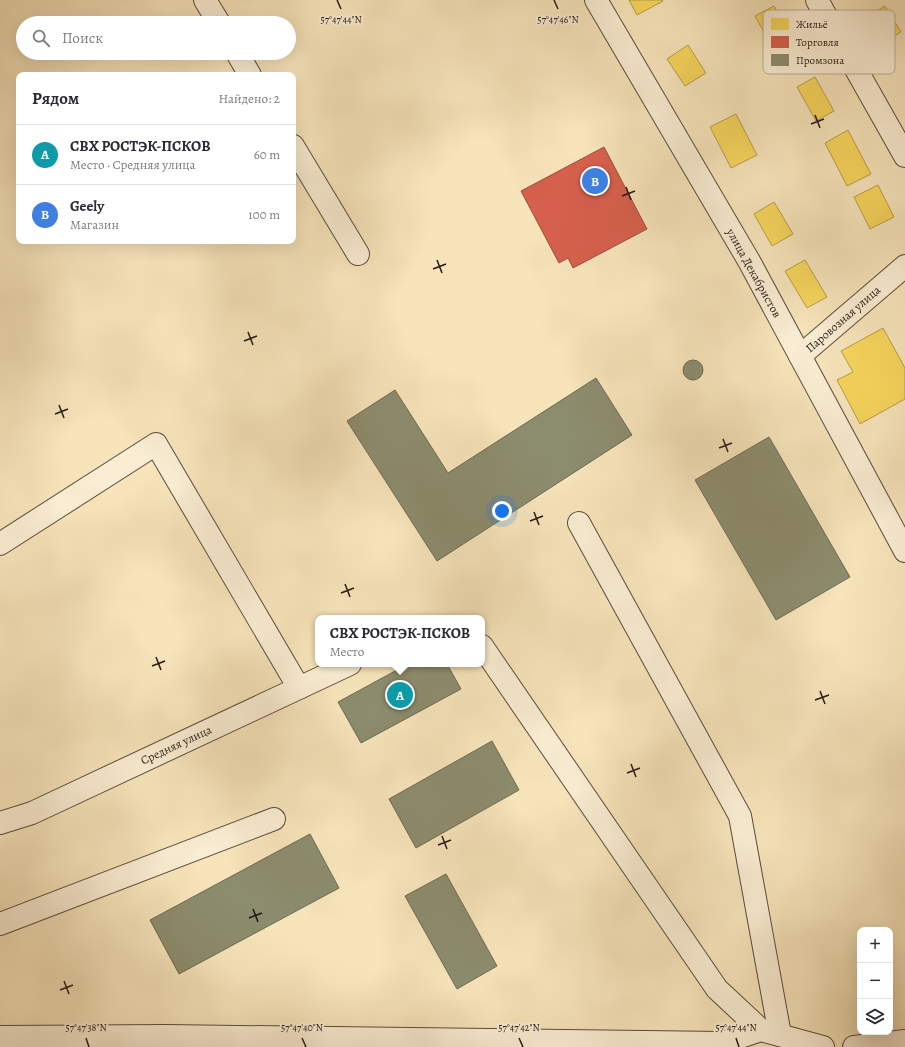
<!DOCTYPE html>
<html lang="ru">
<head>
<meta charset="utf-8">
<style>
  body { margin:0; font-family:Alegreya,serif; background:#f7f7f7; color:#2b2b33 }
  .controls { position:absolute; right:12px; bottom:12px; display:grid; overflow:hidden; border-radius:8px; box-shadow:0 4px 16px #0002 }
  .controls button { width:36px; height:36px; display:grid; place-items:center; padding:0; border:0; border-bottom:1px solid #e1e1e2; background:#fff; color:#2b2b33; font:20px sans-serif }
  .you { position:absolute; left:502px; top:511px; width:14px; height:14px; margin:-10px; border:3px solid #fff; border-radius:50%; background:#1a73e8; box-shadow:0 0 0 6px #1a73e833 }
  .badge { display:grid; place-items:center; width:26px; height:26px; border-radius:50%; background:#2563eb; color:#fff; font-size:13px; font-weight:700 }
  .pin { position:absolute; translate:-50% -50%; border:2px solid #fff; box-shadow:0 1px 4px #0006 }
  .popup { position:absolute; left:315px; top:615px; width:170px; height:52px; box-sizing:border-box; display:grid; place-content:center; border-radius:8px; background:#fff; filter:drop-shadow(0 1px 3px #0005); font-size:13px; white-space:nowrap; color:#7c7c81 }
  .popup b { font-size:15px; color:#2b2b33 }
  .popup::after { content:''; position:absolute; left:50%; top:100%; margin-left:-8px; border:8px solid transparent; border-top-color:#fff }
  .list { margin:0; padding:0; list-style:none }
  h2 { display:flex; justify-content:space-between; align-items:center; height:52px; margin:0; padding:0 16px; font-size:17px }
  h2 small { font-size:13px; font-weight:400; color:#7c7c81 }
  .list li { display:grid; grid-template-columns:26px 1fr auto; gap:12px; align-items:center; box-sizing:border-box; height:60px; padding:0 16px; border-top:1px solid #e1e1e2 }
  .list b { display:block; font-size:15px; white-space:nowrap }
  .list p { margin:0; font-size:13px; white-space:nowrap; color:#7c7c81 }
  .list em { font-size:13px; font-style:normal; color:#7c7c81 }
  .icon { flex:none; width:22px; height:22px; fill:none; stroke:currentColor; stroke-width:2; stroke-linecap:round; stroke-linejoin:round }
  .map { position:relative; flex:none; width:905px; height:1047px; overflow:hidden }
  .search { position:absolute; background:#fff; box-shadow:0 4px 16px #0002; left:16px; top:16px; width:280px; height:44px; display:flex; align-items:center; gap:10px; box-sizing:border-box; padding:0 14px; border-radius:22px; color:#7c7c81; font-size:15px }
  .panel { position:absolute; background:#fff; box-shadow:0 4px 16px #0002; left:16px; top:72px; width:280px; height:172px; border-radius:8px }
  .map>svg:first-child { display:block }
</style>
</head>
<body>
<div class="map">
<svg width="905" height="1047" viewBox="0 0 905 1047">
  <rect width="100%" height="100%" fill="#f7e4bb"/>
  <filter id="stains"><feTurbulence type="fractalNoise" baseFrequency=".005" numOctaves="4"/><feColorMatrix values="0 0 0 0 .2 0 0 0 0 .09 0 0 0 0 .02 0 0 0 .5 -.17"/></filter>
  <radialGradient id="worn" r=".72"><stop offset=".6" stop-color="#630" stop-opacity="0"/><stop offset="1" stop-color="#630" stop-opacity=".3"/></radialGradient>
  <g fill="#f6d55c" stroke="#b79d46">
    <polygon points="629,0 662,0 663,1 637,15"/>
    <polygon points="774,6 790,34 771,45 755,16"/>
    <polygon points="885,6 901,32 878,46 863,19"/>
    <polygon points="688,45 706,73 685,86 667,59"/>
    <polygon points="815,77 834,111 816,121 797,87"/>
    <polygon points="736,114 757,155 731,168 710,127"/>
    <polygon points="848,130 871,174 847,186 825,143"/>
    <polygon points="878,185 894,217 870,229 854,197"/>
    <polygon points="774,202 793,234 772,246 754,214"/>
    <polygon points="805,260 827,297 807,308 785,271"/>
    <polygon points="883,328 905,368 905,399 860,424 837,380 853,372 841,351"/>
  </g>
  <polygon fill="#d6604d" stroke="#a14b3b" points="604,147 647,229 573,268 568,258 559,263 521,191"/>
  <g fill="#8c8c6e" stroke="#6d6a52">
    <circle cx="693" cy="370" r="10"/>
    <polygon points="596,378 632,435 437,561 347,421 395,390 448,473"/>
    <polygon points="769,437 850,577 776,620 695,480"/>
    <polygon points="408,664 447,664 461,689 361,743 338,702"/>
    <polygon points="492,741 519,790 416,848 389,799"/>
    <polygon points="310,834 339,888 179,974 150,920"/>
    <polygon points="446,874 497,966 457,989 405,896"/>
  </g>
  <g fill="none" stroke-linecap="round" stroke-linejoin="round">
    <defs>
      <g id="minor">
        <polyline points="205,0 219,23"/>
        <polyline points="596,0 749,261 905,551"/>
        <polyline points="817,0 905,156"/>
        <polyline points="237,53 250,75"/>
        <polyline points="293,146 358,254"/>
        <polyline points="800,356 905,266"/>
        <polyline points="579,523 740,816 780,1035"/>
        <polyline points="0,544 156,444 299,688"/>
        <polyline points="482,646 717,989 761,1030 823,1047"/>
        <polyline points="0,823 32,813 350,664"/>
        <polyline points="0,924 274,819"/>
        <polyline points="0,1037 166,1036 722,1043 761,1030"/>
        <polyline points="854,1047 905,1041"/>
      </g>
    </defs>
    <use href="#minor" stroke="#594c3c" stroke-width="24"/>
    <use href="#minor" stroke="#faedd3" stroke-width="22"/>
  </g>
  <path fill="none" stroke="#241912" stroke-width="1.5" d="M337 0 341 9M554 0 558 9M815 115 820 128M811 124 824 119M626 187 631 200M622 196 635 191M437 260 442 273M433 269 446 264M248 332 253 345M244 341 257 336M59 405 64 418M55 414 68 409M723 439 728 452M719 448 732 443M534 512 539 525M530 521 543 516M345 584 350 597M341 593 354 588M156 657 161 670M152 666 165 661M820 691 825 704M815 700 829 695M631 764 636 777M627 773 640 768M442 836 447 849M438 845 451 840M253 909 258 922M249 918 262 913M64 981 69 994M60 990 73 985M86 1038 89 1047M302 1038 306 1047M519 1038 523 1047M736 1038 739 1047"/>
  <g text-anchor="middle" stroke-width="4" stroke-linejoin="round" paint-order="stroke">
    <g font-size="12" fill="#241912" stroke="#faedd3">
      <text transform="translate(754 273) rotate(61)" y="4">улица Декабристов</text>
      <text transform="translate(843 319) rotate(-41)" y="4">Паровозная улица</text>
      <text transform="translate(176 745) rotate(-25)" y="4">Средняя улица</text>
    </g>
  </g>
  <rect x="763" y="10" width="132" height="64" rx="6" fill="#faedd3" stroke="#baad99" stroke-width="1"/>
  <rect x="771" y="18" width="18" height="12" fill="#f6d55c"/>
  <rect x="771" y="36" width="18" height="12" fill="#d6604d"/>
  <rect x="771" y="54" width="18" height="12" fill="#8c8c6e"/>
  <g font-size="11" fill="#241912">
    <text x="796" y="28">Жильё</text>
    <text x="796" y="46">Торговля</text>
    <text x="796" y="64">Промзона</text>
  </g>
  <g font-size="10" text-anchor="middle" fill="#241912" stroke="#faedd3" stroke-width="4" stroke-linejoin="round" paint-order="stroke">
    <text x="341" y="23">57°47'44"N</text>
    <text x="558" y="23">57°47'46"N</text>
    <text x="86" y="1031">57°47'38"N</text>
    <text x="302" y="1031">57°47'40"N</text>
    <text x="519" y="1031">57°47'42"N</text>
    <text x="736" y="1031">57°47'44"N</text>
  </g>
  <rect width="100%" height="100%" filter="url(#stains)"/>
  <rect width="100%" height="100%" fill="url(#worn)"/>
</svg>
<div class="controls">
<button>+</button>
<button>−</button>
<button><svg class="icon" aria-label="layers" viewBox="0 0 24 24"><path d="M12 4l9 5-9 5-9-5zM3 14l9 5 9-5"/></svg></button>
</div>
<div class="you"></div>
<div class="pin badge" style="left:400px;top:695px;background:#0f9aa8">A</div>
<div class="popup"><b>СВХ РОСТЭК-ПСКОВ</b>Место</div>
<div class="pin badge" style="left:595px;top:181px;background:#3f7fe0">B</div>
<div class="search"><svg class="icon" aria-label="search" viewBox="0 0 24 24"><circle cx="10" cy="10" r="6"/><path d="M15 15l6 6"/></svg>Поиск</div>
<section class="panel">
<h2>Рядом<small>Найдено: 2</small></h2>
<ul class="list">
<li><span class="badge" style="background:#0f9aa8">A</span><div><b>СВХ РОСТЭК-ПСКОВ</b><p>Место · Средняя улица</p></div><em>60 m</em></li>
<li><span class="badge" style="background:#3f7fe0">B</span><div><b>Geely</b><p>Магазин</p></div><em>100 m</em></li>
</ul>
</section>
</div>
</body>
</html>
